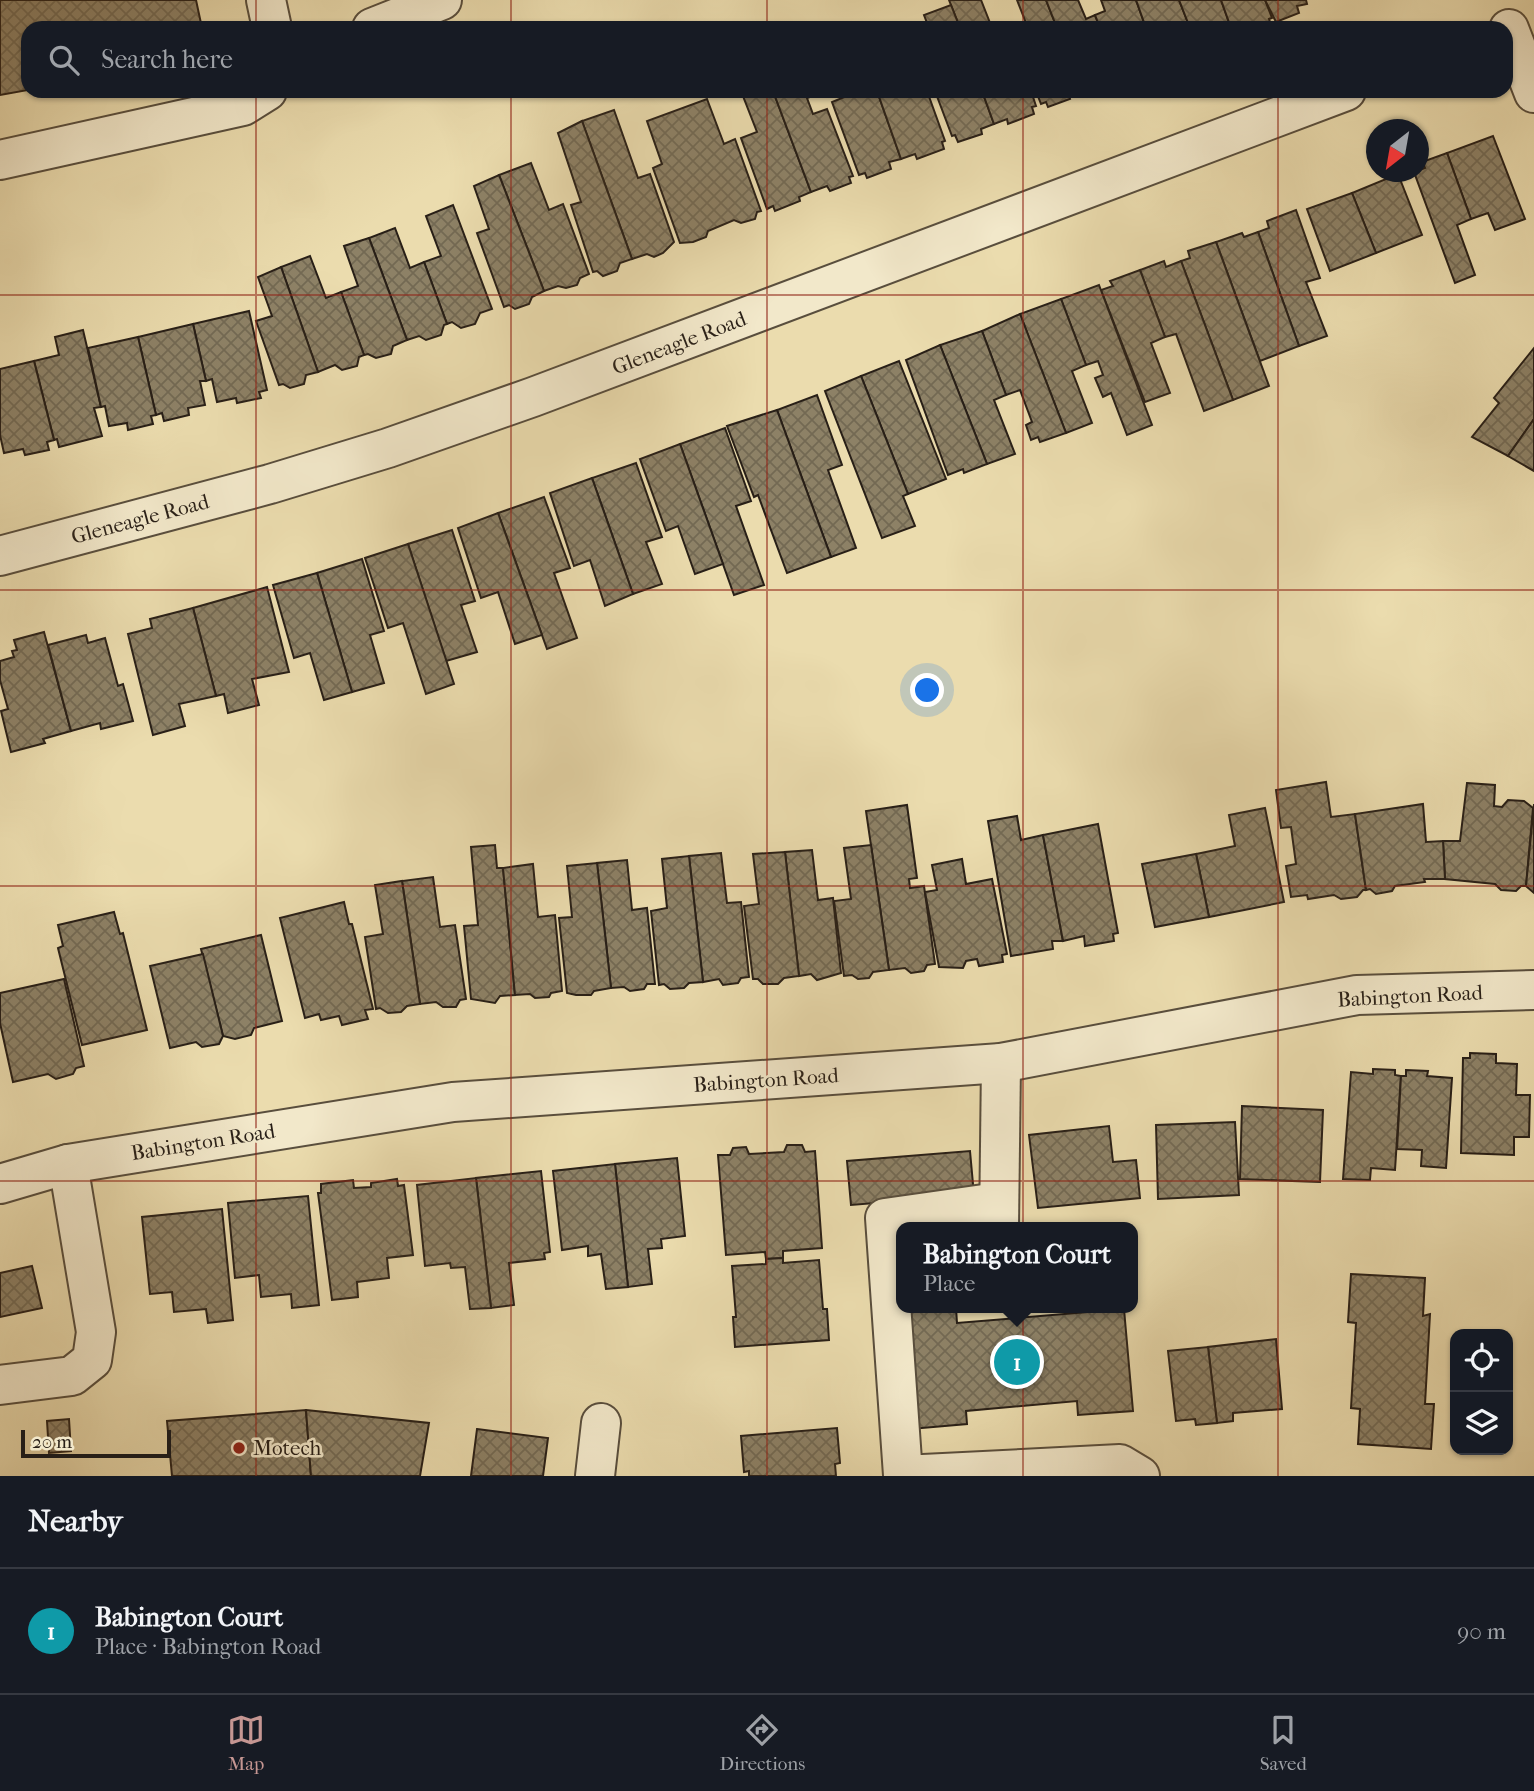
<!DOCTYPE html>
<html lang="en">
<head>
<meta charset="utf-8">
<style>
  body { margin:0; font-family:"IM FELL French Canon",serif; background:#242831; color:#f1f3f6 }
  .controls { position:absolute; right:21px; bottom:21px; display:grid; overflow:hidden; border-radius:14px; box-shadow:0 2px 5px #0004 }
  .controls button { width:63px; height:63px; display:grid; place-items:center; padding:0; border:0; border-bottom:2px solid #363941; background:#171b24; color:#f1f3f6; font:35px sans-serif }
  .compass { position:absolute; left:1366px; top:119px; width:63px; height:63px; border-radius:50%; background:#171b24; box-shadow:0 2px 5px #0004; rotate:211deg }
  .scale { position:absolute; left:21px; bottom:18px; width:150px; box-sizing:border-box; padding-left:7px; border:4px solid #281f17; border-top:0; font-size:19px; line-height:24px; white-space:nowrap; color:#281f17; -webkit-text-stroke:5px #f2e8ca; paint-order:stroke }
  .you { position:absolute; left:928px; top:691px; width:24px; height:24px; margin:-18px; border:5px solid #fff; border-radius:50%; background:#1a73e8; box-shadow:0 0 0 10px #1a73e833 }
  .badge { display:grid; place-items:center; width:46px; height:46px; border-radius:50%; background:#c59692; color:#fff; font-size:23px; font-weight:700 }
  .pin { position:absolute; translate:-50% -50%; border:4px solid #fff; box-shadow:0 2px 7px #0006 }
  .popup { position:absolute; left:896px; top:1222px; width:242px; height:91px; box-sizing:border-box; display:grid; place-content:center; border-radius:14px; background:#171b24; filter:drop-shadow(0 2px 5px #0005); font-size:23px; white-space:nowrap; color:#9ea1a6 }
  .popup b { font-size:26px; color:#f1f3f6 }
  .popup::after { content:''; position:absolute; left:50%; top:100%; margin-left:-14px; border:14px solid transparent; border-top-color:#171b24 }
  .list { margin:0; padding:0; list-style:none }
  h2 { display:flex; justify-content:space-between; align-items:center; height:91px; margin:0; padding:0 28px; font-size:30px }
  h2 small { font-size:23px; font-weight:400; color:#9ea1a6 }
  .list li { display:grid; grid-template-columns:46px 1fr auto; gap:21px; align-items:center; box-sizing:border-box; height:126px; padding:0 28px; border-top:2px solid #363941 }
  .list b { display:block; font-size:26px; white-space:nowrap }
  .list p { margin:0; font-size:23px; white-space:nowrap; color:#9ea1a6 }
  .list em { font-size:23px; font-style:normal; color:#9ea1a6 }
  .icon { flex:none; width:38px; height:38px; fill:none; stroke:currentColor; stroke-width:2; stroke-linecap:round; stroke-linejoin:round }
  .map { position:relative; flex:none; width:1534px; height:1476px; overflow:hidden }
  .search { position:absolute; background:#171b24; box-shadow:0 2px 5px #0004; left:21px; right:21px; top:21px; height:77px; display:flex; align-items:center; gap:18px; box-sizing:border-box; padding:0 24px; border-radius:21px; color:#9ea1a6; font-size:26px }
  .sheet { height:217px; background:#171b24 }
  nav { display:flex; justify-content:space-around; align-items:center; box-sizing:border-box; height:98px; border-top:2px solid #363941; background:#171b24; font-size:19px; color:#9ea1a6 }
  nav a { display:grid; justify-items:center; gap:4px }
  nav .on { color:#c59692 }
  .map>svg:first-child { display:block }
</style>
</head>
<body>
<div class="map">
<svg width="1534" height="1476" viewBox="0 0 1534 1476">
  <defs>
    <pattern id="building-cross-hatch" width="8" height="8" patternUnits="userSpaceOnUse" patternTransform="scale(1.75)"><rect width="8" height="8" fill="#8d8166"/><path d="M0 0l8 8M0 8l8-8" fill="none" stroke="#736953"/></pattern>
  </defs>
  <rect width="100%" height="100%" fill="#ebdcae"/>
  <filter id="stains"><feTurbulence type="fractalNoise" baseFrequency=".00286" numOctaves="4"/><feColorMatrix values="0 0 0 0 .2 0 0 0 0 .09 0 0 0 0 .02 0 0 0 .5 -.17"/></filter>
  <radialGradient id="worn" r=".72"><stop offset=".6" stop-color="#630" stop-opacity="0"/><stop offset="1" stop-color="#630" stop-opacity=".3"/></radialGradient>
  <g fill="url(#building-cross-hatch)" stroke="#281f17" stroke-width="2">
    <polygon points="0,0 196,0 202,28 28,28 28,90 0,95"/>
    <polygon points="949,0 981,0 992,28 960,28"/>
    <polygon points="1017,0 1046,0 1057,28 1028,28"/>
    <polygon points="1046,0 1078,0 1086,19 1095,15 1100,28 1057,28"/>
    <polygon points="1101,0 1136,0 1146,28 1100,28 1095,15 1105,11"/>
    <polygon points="1136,0 1179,0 1190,28 1146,28"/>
    <polygon points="1179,0 1221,0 1231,28 1190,28"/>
    <polygon points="1221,0 1265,0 1272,18 1269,19 1270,22 1256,28 1231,28"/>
    <polygon points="1265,0 1306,0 1307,4 1297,6 1299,13 1276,22"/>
    <polygon points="951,5 960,28 929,28 924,15"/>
    <polygon points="741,91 773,91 811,192 799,197 800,201 775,211 773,206 767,209 741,138 757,132"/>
    <polygon points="773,91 820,91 821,93 807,98 813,114 827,109 853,176 849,177 851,183 830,191 827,186 811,192"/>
    <polygon points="845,91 877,91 901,159 889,162 891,169 867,178 865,173 859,175 832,102 847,96"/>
    <polygon points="877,91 927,91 945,141 942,142 944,149 917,159 915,154 901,159"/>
    <polygon points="935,91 982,91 994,124 981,129 982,134 958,142 955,135 952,136"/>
    <polygon points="982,91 1031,91 1036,106 1032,107 1034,114 1008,124 1007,119 994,124"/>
    <polygon points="1036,91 1072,91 1068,93 1070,99 1048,107 1046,102 1041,104"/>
    <polygon points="707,99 724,144 735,139 761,211 757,212 755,219 741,223 734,220 708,231 706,237 693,242 680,243 653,168 662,164 647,121"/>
    <polygon points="614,110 638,178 650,174 674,242 663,253 654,257 647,254 632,259 582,121"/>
    <polygon points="582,121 632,259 620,263 617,271 603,276 597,271 593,272 571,205 581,202 558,133"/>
    <polygon points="1493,136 1525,219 1495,230 1488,213 1471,219 1447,153"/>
    <polygon points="1447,153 1471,219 1457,225 1475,275 1455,283 1414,172 1425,168 1422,162"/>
    <polygon points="531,163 549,210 563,204 589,274 580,278 577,285 566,288 558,286 544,291 499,175"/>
    <polygon points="1398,174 1422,235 1376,253 1352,193"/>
    <polygon points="499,175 544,291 532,297 529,304 515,309 509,305 504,307 477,233 489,229 474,186"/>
    <polygon points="1352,193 1376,253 1330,271 1307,209"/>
    <polygon points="453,205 492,309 480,313 475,324 461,328 452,322 447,324 424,262 441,256 426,216"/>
    <polygon points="1296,210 1320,278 1306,282 1327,336 1299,346 1258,232 1269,228 1267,221"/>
    <polygon points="395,228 410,268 424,262 447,324 444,325 441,335 426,340 419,336 407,340 369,238"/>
    <polygon points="1258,232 1299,346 1260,361 1216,242 1242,233 1244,237"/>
    <polygon points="369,238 407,340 393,346 391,354 376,358 368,354 364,355 341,292 358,286 344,246"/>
    <polygon points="1216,242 1269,386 1233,400 1181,261 1190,258 1188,251"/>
    <polygon points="310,256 326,298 341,292 364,355 359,357 357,366 342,370 335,365 318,372 281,267"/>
    <polygon points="1164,261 1166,267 1181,261 1233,400 1204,411 1176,334 1165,337 1140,270"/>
    <polygon points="281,267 318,372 306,375 304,384 290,388 283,384 279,385 256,321 272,316 258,277"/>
    <polygon points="1140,270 1165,337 1151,343 1170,393 1145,402 1101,290 1113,286 1110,281"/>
    <polygon points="1099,285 1152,425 1127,435 1111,393 1103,397 1095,378 1103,375 1098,361 1086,365 1061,299"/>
    <polygon points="1061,299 1086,365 1072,371 1092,423 1066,433 1020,314"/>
    <polygon points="249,311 267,390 259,392 261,398 237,403 236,398 217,402 212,379 206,381 193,324"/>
    <polygon points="1020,314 1066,433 1040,442 1038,437 1031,440 1026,425 1032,422 1020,390 1006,395 982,331"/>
    <polygon points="193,324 206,381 200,381 205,405 188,408 189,415 164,421 162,413 156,415 138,337"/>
    <polygon points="83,330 101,407 94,408 102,436 59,447 57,439 54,440 34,361 59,355 55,337"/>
    <polygon points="982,331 1006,395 994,400 1015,454 987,464 940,345"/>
    <polygon points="138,337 156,415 151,416 153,424 128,430 127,423 109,426 105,406 101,407 88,348"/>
    <polygon points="940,345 987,464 964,473 963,469 948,475 906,360"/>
    <polygon points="1534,348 1534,419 1508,456 1472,437 1499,403 1494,398"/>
    <polygon points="34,361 54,440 47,442 49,450 25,455 23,449 4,453 0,435 0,369"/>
    <polygon points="899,361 946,479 908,494 861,376"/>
    <polygon points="861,376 908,494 903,496 915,526 882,538 825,391"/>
    <polygon points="817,395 842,465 828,470 856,548 831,557 777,410"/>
    <polygon points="777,410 831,557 787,573 758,495 754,497 727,426"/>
    <polygon points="1534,419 1534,471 1508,456"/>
    <polygon points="725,428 751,501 736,506 764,585 734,595 680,444"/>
    <polygon points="680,444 723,564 695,574 678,526 666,531 640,459"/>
    <polygon points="636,463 662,537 646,542 662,584 633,594 592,478"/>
    <polygon points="592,478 633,594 605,606 590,560 574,566 550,493"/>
    <polygon points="544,497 570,568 554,573 577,638 547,649 498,513"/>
    <polygon points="498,513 542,635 515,644 498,592 481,598 458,528"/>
    <polygon points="452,530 475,601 461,605 477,652 446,661 408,544"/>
    <polygon points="408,544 454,684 426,694 403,623 388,628 365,558"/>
    <polygon points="362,559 384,631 370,635 384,683 352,692 317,573"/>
    <polygon points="317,573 352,692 324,700 310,653 294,658 273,585"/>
    <polygon points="267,587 289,672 252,679 259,705 228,713 224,694 216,696 193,608"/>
    <polygon points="193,608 216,696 179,704 185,726 153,735 128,634 152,628 150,619"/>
    <polygon points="44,632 71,731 43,739 45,743 11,752 1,711 8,709 0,680 0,661 14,657 12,651 17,650 14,640"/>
    <polygon points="86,635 88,643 105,638 118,686 123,684 133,721 101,729 100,723 71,731 48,645"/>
    <polygon points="1326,782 1331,817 1355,814 1366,890 1363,890 1357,897 1341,899 1334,895 1308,899 1307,895 1291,897 1286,866 1296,864 1291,827 1281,828 1276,790"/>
    <polygon points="1467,783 1495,785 1494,806 1502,807 1508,800 1524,801 1533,808 1526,886 1521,886 1516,891 1501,890 1495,884 1445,879 1443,841 1460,841"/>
    <polygon points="1423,804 1426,842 1443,841 1445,879 1424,879 1425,882 1395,886 1392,891 1376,894 1370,889 1366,890 1355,814"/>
    <polygon points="1534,804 1534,893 1526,886"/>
    <polygon points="907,805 917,878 909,879 910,888 924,886 935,964 927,965 924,971 911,973 905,968 889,970 866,811"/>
    <polygon points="1265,808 1284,902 1209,917 1196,854 1235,846 1229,815"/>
    <polygon points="1017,816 1021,840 1043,835 1063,941 1052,941 1053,949 1011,956 988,821"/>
    <polygon points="1098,824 1118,933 1113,934 1114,941 1085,946 1084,936 1063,941 1043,835"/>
    <polygon points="495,845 497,868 503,868 515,995 500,996 495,1003 471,999 464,926 478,925 471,847"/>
    <polygon points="871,845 889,970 873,972 869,978 858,979 852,975 844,976 834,901 851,899 844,848"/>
    <polygon points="812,850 818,900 833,898 841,973 817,980 811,974 799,976 785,852"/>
    <polygon points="785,852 799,976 784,978 778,984 763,984 758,979 753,979 744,906 759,904 753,854"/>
    <polygon points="721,853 727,903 741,902 749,977 741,978 738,983 723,985 719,979 703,982 689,856"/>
    <polygon points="1196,854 1209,917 1155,927 1142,864"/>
    <polygon points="689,856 703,982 689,983 684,988 670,989 664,984 659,985 651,911 667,908 662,859"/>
    <polygon points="962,859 966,884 992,879 1007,954 1002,955 1003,962 979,966 977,959 966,961 963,968 939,967 925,892 937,890 932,865"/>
    <polygon points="627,860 632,910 647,908 655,984 647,984 644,989 630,991 624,987 611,988 597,863"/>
    <polygon points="597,863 611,988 594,991 591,995 576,995 567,993 559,918 572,917 567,866"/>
    <polygon points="533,864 538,917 555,915 562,991 551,993 549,997 535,998 530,994 515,995 503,868"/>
    <polygon points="433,877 440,927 455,925 466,999 460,1000 456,1007 443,1007 436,1002 420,1004 402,881"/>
    <polygon points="402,881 420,1004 407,1006 401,1012 388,1013 380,1008 376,1009 365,937 383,934 375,885"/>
    <polygon points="344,902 349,924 352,924 373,1009 365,1010 368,1019 342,1025 339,1016 321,1020 319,1014 305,1018 280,918"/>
    <polygon points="114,912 120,934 123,933 147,1030 82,1045 58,948 63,946 58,925"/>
    <polygon points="261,935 282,1021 254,1028 251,1035 235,1039 223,1036 201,949"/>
    <polygon points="203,954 223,1036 219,1044 202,1047 196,1042 170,1048 150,966"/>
    <polygon points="64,979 84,1066 76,1068 73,1074 56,1079 48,1074 13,1082 0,1023 0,993"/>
    <polygon points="1470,1053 1496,1054 1496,1063 1517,1064 1516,1095 1530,1095 1529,1137 1514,1137 1514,1155 1461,1153 1463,1058 1470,1058"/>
    <polygon points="1373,1069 1395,1070 1395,1075 1401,1076 1395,1170 1371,1168 1370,1180 1343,1179 1351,1072 1373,1074"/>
    <polygon points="1406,1070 1428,1071 1427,1076 1452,1078 1446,1168 1421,1166 1422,1150 1397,1149 1401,1076 1406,1076"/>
    <polygon points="1242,1106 1323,1110 1320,1182 1240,1179"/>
    <polygon points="1235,1122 1239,1195 1158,1199 1156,1125"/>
    <polygon points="1109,1126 1113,1162 1136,1160 1140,1198 1038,1208 1029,1135"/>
    <polygon points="787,1145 802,1145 805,1152 815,1151 822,1248 783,1251 783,1258 766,1259 765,1252 726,1255 718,1155 730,1155 733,1148 746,1147 749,1154 784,1152"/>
    <polygon points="970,1151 974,1195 851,1205 847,1161"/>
    <polygon points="677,1158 685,1236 661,1239 662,1248 648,1249 652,1284 628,1287 615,1164"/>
    <polygon points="615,1164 628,1287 606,1289 601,1254 588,1256 588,1246 562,1250 553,1171"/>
    <polygon points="541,1171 550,1252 544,1253 545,1259 509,1263 514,1305 491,1308 476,1178"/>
    <polygon points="476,1178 491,1308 470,1309 465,1267 451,1268 450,1263 425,1266 417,1185"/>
    <polygon points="397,1179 398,1186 404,1185 413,1255 387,1258 389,1278 357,1282 358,1297 332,1300 318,1193 321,1193 321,1184 353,1180 354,1188 371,1187 371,1183"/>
    <polygon points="308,1196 319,1305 292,1308 291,1294 261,1297 259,1275 235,1278 228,1203"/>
    <polygon points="222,1209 233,1320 208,1323 206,1309 174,1312 172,1292 150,1294 142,1217"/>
    <polygon points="783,1258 783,1263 819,1260 823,1309 827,1309 829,1340 735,1347 733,1317 736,1317 732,1266 766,1264 766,1259"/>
    <polygon points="32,1266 42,1308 0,1317 0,1273"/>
    <polygon points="1351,1274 1425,1278 1423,1316 1430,1314 1425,1404 1434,1404 1431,1449 1358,1444 1360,1409 1351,1408 1356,1323 1348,1322"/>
    <polygon points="902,1308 956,1308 957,1323 1124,1309 1133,1411 1078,1415 1077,1401 966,1411 967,1424 911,1429"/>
    <polygon points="1276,1339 1282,1409 1233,1413 1233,1421 1217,1423 1208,1347"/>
    <polygon points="1208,1347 1217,1423 1196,1425 1195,1419 1176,1421 1168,1351"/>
    <polygon points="306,1410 311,1476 172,1476 167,1421"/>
    <polygon points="306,1410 429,1423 420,1476 311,1476"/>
    <polygon points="69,1419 71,1451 49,1453 47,1421"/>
    <polygon points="837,1428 840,1463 835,1464 836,1476 749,1476 749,1471 744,1472 741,1436"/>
    <polygon points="477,1429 548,1438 543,1476 471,1476"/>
  </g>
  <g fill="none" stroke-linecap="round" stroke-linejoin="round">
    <defs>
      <g id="minor">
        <polyline points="266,0 272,28"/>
        <polyline points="372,28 442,0"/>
        <polyline points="1509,29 1534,93"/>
        <polyline points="0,160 243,106 267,91"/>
        <polyline points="0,556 270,484 388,448 533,397 1346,91"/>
        <polyline points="0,1184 68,1164 453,1102 1001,1063 1357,995 1534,990"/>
        <polyline points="998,1202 885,1218 903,1475 1120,1464 1140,1476"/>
        <polyline points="999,1227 1001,1063"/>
        <polyline points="0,1385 72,1376 92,1360 96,1332 68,1164"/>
        <polyline points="595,1476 601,1423"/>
      </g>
    </defs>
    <use href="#minor" stroke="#594e3d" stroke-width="42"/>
    <use href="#minor" stroke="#f2e8ca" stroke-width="38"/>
  </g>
  <path fill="none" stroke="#8f2418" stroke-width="2" stroke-opacity="0.55" d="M256 0V28M511 0V28M767 0V28M1023 0V28M1278 0V28M256 91V1476M511 91V1476M767 91V1476M1023 91V1476M1278 91V1476M0 295H1534M0 590H1534M0 886H1534M0 1181H1534"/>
  <circle fill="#8f2418" stroke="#f2e8ca" stroke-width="2.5" cx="239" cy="1448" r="7"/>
  <g text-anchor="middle" stroke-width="5" stroke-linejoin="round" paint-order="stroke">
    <g font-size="21" fill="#281f17" stroke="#f2e8ca">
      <text transform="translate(679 343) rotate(-21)" y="7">Gleneagle Road</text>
      <text transform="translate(140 519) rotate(-15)" y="7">Gleneagle Road</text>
      <text transform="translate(1410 996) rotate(-3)" y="7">Babington Road</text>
      <text transform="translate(766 1080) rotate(-4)" y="7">Babington Road</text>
      <text transform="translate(203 1142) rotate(-9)" y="7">Babington Road</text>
    </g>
    <g font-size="21" fill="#281f17" stroke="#f2e8ca" text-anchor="start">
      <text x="253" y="1455">Motech</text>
    </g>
  </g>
  <rect width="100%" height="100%" filter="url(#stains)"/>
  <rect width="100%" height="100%" fill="url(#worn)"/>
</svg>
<div class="controls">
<button><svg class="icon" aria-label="locate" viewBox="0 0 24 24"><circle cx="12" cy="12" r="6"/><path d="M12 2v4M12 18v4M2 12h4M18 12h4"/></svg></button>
<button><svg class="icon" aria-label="layers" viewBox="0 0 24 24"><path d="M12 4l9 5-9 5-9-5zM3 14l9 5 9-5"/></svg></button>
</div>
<svg class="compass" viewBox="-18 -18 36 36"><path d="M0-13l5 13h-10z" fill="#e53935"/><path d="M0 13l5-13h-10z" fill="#9ea1a6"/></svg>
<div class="scale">20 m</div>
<div class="you"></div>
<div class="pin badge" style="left:1017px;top:1362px;background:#0f9aa8">1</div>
<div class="popup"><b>Babington Court</b>Place</div>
<div class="search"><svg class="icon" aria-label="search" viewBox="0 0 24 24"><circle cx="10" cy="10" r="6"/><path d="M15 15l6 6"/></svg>Search here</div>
</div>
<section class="sheet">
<h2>Nearby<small></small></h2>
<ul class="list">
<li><span class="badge" style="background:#0f9aa8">1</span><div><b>Babington Court</b><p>Place · Babington Road</p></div><em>90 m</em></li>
</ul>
</section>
<nav>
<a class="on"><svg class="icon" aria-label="map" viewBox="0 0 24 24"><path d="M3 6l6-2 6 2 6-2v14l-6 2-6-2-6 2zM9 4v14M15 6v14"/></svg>Map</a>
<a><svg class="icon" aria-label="directions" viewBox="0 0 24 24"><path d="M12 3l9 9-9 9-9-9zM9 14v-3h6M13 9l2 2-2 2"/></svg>Directions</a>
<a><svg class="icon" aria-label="saved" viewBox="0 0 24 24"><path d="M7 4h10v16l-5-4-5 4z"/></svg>Saved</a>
</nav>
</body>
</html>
